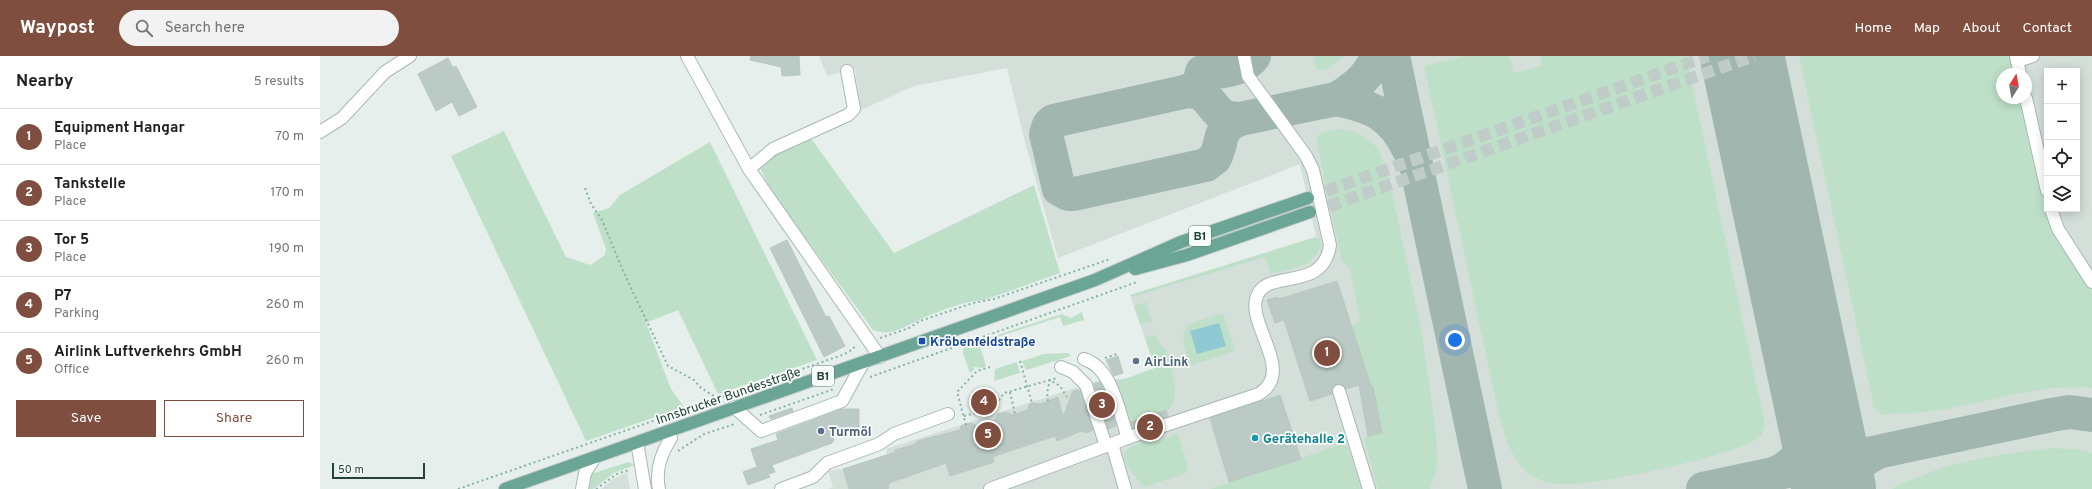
<!DOCTYPE html>
<html lang="en">
<head>
<meta charset="utf-8">
<style>
  body { margin:0; font-family:Overpass,sans-serif; background:#f2f2f2; color:#202124 }
  .controls { position:absolute; right:12px; top:12px; display:grid; overflow:hidden; border-radius:0px; box-shadow:0 2px 10px #0003 }
  .controls button { width:36px; height:36px; display:grid; place-items:center; padding:0; border:0; border-bottom:1px solid #e0e0e0; background:#fff; color:#202124; font:20px sans-serif }
  .compass { position:absolute; left:1676px; top:12px; width:36px; height:36px; border-radius:50%; background:#fff; box-shadow:0 2px 10px #0003; rotate:11deg }
  .scale { position:absolute; left:12px; bottom:10px; width:93px; box-sizing:border-box; padding-left:4px; border:2px solid #24423a; border-top:0; font-size:11px; line-height:14px; white-space:nowrap; color:#24423a; -webkit-text-stroke:3px #f7fbf9; paint-order:stroke }
  .you { position:absolute; left:1135px; top:284px; width:14px; height:14px; margin:-10px; border:3px solid #fff; border-radius:50%; background:#1a73e8; box-shadow:0 0 0 6px #1a73e833 }
  .badge { display:grid; place-items:center; width:26px; height:26px; border-radius:50%; background:#7f4e3f; color:#fff; font-size:13px; font-weight:700 }
  .pin { position:absolute; translate:-50% -50%; border:2px solid #fff; box-shadow:0 1px 4px #0006 }
  .list { margin:0; padding:0; list-style:none }
  h2 { display:flex; justify-content:space-between; align-items:center; height:52px; margin:0; padding:0 16px; font-size:17px }
  h2 small { font-size:13px; font-weight:400; color:#757577 }
  .list li { display:grid; grid-template-columns:26px 1fr auto; gap:12px; align-items:center; box-sizing:border-box; height:56px; padding:0 16px; border-top:1px solid #e0e0e0 }
  .list b { display:block; font-size:15px; white-space:nowrap }
  .list p { margin:0; font-size:13px; white-space:nowrap; color:#757577 }
  .list em { font-size:13px; font-style:normal; color:#757577 }
  .actions { display:flex; gap:8px; padding:12px 16px }
  .actions a { flex:1; padding:9px 0; border:1px solid #7f4e3f; border-radius:0px; text-align:center; font-size:14px; color:#7f4e3f }
  .actions .main { background:#7f4e3f; color:#fff }
  .icon { flex:none; width:22px; height:22px; fill:none; stroke:currentColor; stroke-width:2; stroke-linecap:round; stroke-linejoin:round }
  .map { position:relative; flex:none; width:1772px; height:433px; overflow:hidden }
  header { display:flex; align-items:center; gap:24px; box-sizing:border-box; height:56px; padding:0 20px; background:#7f4e3f; color:#fff }
  header strong { font-size:19px }
  nav { display:flex; gap:22px; margin-inline-start:auto; font-size:14px }
  .search { width:280px; height:36px; background:#f2f2f2; display:flex; align-items:center; gap:10px; box-sizing:border-box; padding:0 14px; border-radius:22px; color:#757577; font-size:15px }
  main { display:flex }
  aside { flex:1; background:#fff }
  .map>svg:first-child { display:block }
</style>
</head>
<body>
<header>
<strong>Waypost</strong>
<div class="search"><svg class="icon" aria-label="search" viewBox="0 0 24 24"><circle cx="10" cy="10" r="6"/><path d="M15 15l6 6"/></svg>Search here</div>
<nav><a>Home</a><a>Map</a><a>About</a><a>Contact</a></nav>
</header>
<main>
<aside>
<h2>Nearby<small>5 results</small></h2>
<ul class="list">
<li><span class="badge">1</span><div><b>Equipment Hangar</b><p>Place</p></div><em>70 m</em></li>
<li><span class="badge">2</span><div><b>Tankstelle</b><p>Place</p></div><em>170 m</em></li>
<li><span class="badge">3</span><div><b>Tor 5</b><p>Place</p></div><em>190 m</em></li>
<li><span class="badge">4</span><div><b>P7</b><p>Parking</p></div><em>260 m</em></li>
<li><span class="badge">5</span><div><b>Airlink Luftverkehrs GmbH</b><p>Office</p></div><em>260 m</em></li>
</ul>
<div class="actions"><a class="main">Save</a><a>Share</a></div>
</aside>
<div class="map">
<svg width="1772" height="433" viewBox="0 0 1772 433">
  <rect width="100%" height="100%" fill="#e6efeb"/>
  <g fill="#d4dfda" fill-rule="evenodd">
    <path d="M499 0H1772V433H508L513 431 508 415 523 413 567 399 566 393 783 323H805L835 312 810 239 996 181 980 108 738 202 706 90 687 12 594 30 541 54 535 13 507 20ZM1727 15H1757V153H1727ZM1682 18H1706V42H1682Z"/>
    <polygon points="307,416 310,433 281,433 292,424"/>
  </g>
  <g fill="#bfe0c8">
    <path d="M993 0H1024C1017 7 1006 16 996 14Z"/>
    <path d="M1145 0H1189L1194 17 1222 10 1220 0H1366L1445 369C1443 374 1442 379 1438 382 1418 399 1283 427 1253 428 1241 429 1229 428 1218 423 1193 412 1184 379 1178 355L1104 10Z"/>
    <path d="M1479 0H1692L1696 18H1682V42H1701L1726 154 1734 176 1772 236V332C1722 327 1673 345 1625 353 1604 357 1582 358 1561 358L1554 351Z"/>
    <polygon points="1017,73 1033,75 1046,82 1058,92 1069,122 1101,273 1116,375 1117,411 1110,433 1058,433 1044,384 1046,380 1063,375 1031,269 1040,265 1030,213 1022,206 997,87 997,82 1001,77"/>
    <polygon points="184,75 246,201 270,209 285,199 286,193 273,157 289,152 300,139 390,86 497,304 398,338 358,254 326,267 351,333 364,351 266,385 131,100"/>
    <path d="M490 81 574 197 714 129 740 217 664 244C643 245 619 255 599 264 583 271 572 281 553 274L451 135 440 112 446 103Z"/>
    <polygon points="984,148 986,152 868,193 865,192"/>
    <path d="M996 181 997 183 1000 182 1001 192 999 193C993 212 968 213 951 218L945 201 812 241 810 239Z"/>
    <polygon points="826,246 832,266 820,268 814,250"/>
    <polygon points="762,256 764,264 743,270 740,261 659,287 666,310 663,312 654,311 654,314 650,317 643,297 644,290 742,258 751,262"/>
    <path d="M903 257 915 295 872 309 871 305H868C865 292 859 279 869 268Z"/>
    <path d="M833 279 837 281 840 289 846 293C850 312 864 342 846 356L845 354 808 367 793 324 805 323 835 312 825 281Z"/>
    <polygon points="748,297 751,300 706,314 702,305 724,298"/>
    <polygon points="697,306 700,317 674,325 675,313"/>
    <path d="M858 378 868 412 864 418 824 431C799 400 792 396 835 381L836 386Z"/>
    <polygon points="1022,388 1028,391 1041,433 890,433"/>
    <polygon points="1730,392 1755,393 1772,397 1772,433 1572,433 1578,429 1627,410 1679,399"/>
    <polygon points="308,406 315,409 294,417 273,433 268,433 271,418"/>
  </g>
  <polygon fill="#8ec9d4" points="899,267 906,290 877,298 870,275"/>
  <g fill="none" stroke-linecap="round" stroke-linejoin="round">
    <g stroke="#a2b6b0" stroke-width="34">
      <path d="M1057 0C1050 20 1034 33 1016 43 1053 51 1072 58 1089 94"/>
      <polyline points="1073,0 1165,433"/>
      <path d="M882 16 879 29 868 35 733 65 729 69 726 78 739 133 748 138H754L886 109 895 102C904 83 897 73 920 63"/>
      <path d="M882 18C899 15 924 15 934 0"/>
      <path d="M868 35 881 37C897 50 895 63 920 63L1016 43"/>
      <path d="M1456 417C1476 408 1493 387 1497 365 1498 359 1496 352 1495 346"/>
      <polyline points="1383,433 1731,359 1749,356 1772,359"/>
      <path d="M1521 433C1526 415 1541 405 1556 397"/>
    </g>
    <polyline stroke="#a2b6b0" stroke-width="84" points="1422,0 1514,433"/>
  </g>
  <g fill="#bbcac4" stroke="#b8c9c2">
    <polygon points="431,0 479,0 480,19 462,20 461,11 430,4"/>
    <polygon points="128,2 133,12 136,10 157,51 139,60 132,46 116,55 98,18"/>
    <polygon points="467,184 506,261 509,260 525,290 504,301 450,192"/>
    <polygon points="1017,225 1051,330 1053,330 1062,377 1048,380 1039,329 1026,333 1021,328 1016,328 1012,333 1012,338 990,345 964,264 955,267 947,244 958,241 959,243"/>
    <polygon points="798,300 803,317 794,320 786,304"/>
    <polygon points="780,326 787,339 796,370 788,373 774,328"/>
    <polygon points="757,334 760,335 773,374 766,377 761,375 737,385 735,380 672,401 674,406 630,420 626,407 569,427 568,433 529,433 523,413 576,396 575,394 596,388 597,385 640,374 641,370 651,367 657,370 675,364 678,358 686,356 692,359 708,354 709,349 712,347 721,348 738,341 743,361 753,335"/>
    <polygon points="960,339 981,403 909,426 890,362"/>
    <polygon points="472,352 473,355 451,363 449,360"/>
    <polygon points="522,353 539,353 539,372 510,372 514,384 512,387 452,409 455,416 448,418 450,421 428,429 423,416 437,411 431,393 458,384 456,378"/>
    <polygon points="846,354 848,361 813,372 811,366"/>
  </g>
  <g fill="none" stroke-linecap="round" stroke-linejoin="round">
    <g stroke="#bfccc8" stroke-width="12" stroke-dasharray="12 6" stroke-linecap="butt">
      <polyline points="989,141 1388,0"/>
      <polyline points="992,156 1434,0"/>
    </g>
    <defs>
      <g id="minor">
        <polyline points="367,0 429,113 560,301"/>
        <polyline points="1696,0 1700,18"/>
        <polyline points="1697,5 1713,0"/>
        <polyline points="1706,42 1727,135"/>
        <polyline points="0,76 22,62 65,16 90,0"/>
        <polyline points="429,113 453,93 528,59 534,53 527,15"/>
        <polyline points="1731,153 1738,173 1772,226"/>
        <path d="M764 303C793 312 799 357 808 382"/>
        <polyline points="741,311 753,316 766,329 786,390"/>
        <polyline points="1019,335 1049,433"/>
        <polyline points="414,351 441,375 522,345 543,307"/>
        <polyline points="317,386 325,433"/>
        <polyline points="792,388 805,433"/>
        <polyline points="262,433 265,417 275,401"/>
        <path d="M339 433C335 414 341 398 351 382"/>
        <polyline points="461,433 493,421 507,407 559,388 574,378 628,358"/>
        <path d="M670 433 813 380 939 338C975 316 929 271 936 243 944 210 1003 239 1010 189L993 114 986 100 928 20 924 0"/>
      </g>
      <g id="major">
        <polyline points="815,213 867,199 990,156"/>
        <polyline points="185,433 775,224 861,186 988,142"/>
      </g>
    </defs>
    <use href="#minor" stroke="#a8b8b2" stroke-width="14"/>
    <use href="#major" stroke="#c2cac8" stroke-width="14"/>
    <g stroke="#86b3a5" stroke-width="2" stroke-dasharray="2 3" stroke-linecap="butt">
      <polyline points="265,132 271,148 282,164 303,215 348,310 374,324 381,332 397,342"/>
      <polyline points="560,282 589,272 600,265 653,247 674,243 790,203"/>
      <polyline points="785,302 797,298"/>
      <polyline points="700,305 712,347"/>
      <polyline points="550,321 817,226"/>
      <polyline points="690,336 695,358"/>
      <polyline points="728,345 727,337 730,324 737,322"/>
      <polyline points="440,359 514,333"/>
      <polyline points="644,360 674,352 684,337 730,324 740,330 747,341"/>
      <polyline points="646,369 637,336 657,315 670,311"/>
      <polyline points="358,395 384,378 415,368"/>
      <polyline points="138,433 525,298 533,293 536,288"/>
      <polyline points="276,433 297,418 309,414"/>
    </g>
    <use href="#minor" stroke="#fff" stroke-width="12"/>
    <use href="#major" stroke="#6aa596" stroke-width="12"/>
  </g>
  <rect fill="#1a4fb4" stroke="#f7fbf9" stroke-width="1.5" x="598" y="281" width="8" height="8" rx="2"/>
  <g fill="#5c6f8a" stroke="#f7fbf9" stroke-width="1.5">
    <circle cx="816" cy="305" r="4"/>
    <circle cx="501" cy="375" r="4"/>
  </g>
  <circle fill="#0f9aa8" stroke="#f7fbf9" stroke-width="1.5" cx="935" cy="382" r="4"/>
  <g text-anchor="middle" stroke-width="3.5" stroke-linejoin="round" paint-order="stroke">
    <g fill="#f7fbf9" stroke="#637a73" stroke-width="1">
      <rect x="869" y="170" width="22" height="20" rx="3"/>
      <rect x="492" y="310" width="22" height="20" rx="3"/>
    </g>
    <g font-size="12" font-weight="bold" fill="#24423a">
      <text x="880" y="184">B1</text>
      <text x="503" y="324">B1</text>
    </g>
    <g font-size="13" font-weight="bold" fill="#164399" stroke="#f7fbf9" text-anchor="start">
      <text x="610" y="290">Kröbenfeldstraße</text>
    </g>
    <g font-size="13" font-weight="bold" fill="#4e5e75" stroke="#f7fbf9" text-anchor="start">
      <text x="824" y="310">AirLink</text>
      <text x="509" y="380">Turmöl</text>
    </g>
    <g font-size="13" fill="#24423a" stroke="#f7fbf9">
      <text transform="translate(408 339) rotate(-19)" y="5">Innsbrucker Bundesstraße</text>
    </g>
    <g font-size="13" font-weight="bold" fill="#0d838f" stroke="#f7fbf9" text-anchor="start">
      <text x="943" y="387">Gerätehalle 2</text>
    </g>
  </g>
</svg>
<div class="controls">
<button>+</button>
<button>−</button>
<button><svg class="icon" aria-label="locate" viewBox="0 0 24 24"><circle cx="12" cy="12" r="6"/><path d="M12 2v4M12 18v4M2 12h4M18 12h4"/></svg></button>
<button><svg class="icon" aria-label="layers" viewBox="0 0 24 24"><path d="M12 4l9 5-9 5-9-5zM3 14l9 5 9-5"/></svg></button>
</div>
<svg class="compass" viewBox="-18 -18 36 36"><path d="M0-13l5 13h-10z" fill="#e53935"/><path d="M0 13l5-13h-10z" fill="#757577"/></svg>
<div class="scale">50 m</div>
<div class="you"></div>
<div class="pin badge" style="left:1007px;top:297px">1</div>
<div class="pin badge" style="left:830px;top:371px">2</div>
<div class="pin badge" style="left:782px;top:349px">3</div>
<div class="pin badge" style="left:664px;top:346px">4</div>
<div class="pin badge" style="left:668px;top:379px">5</div>
</div>
</main>
</body>
</html>
